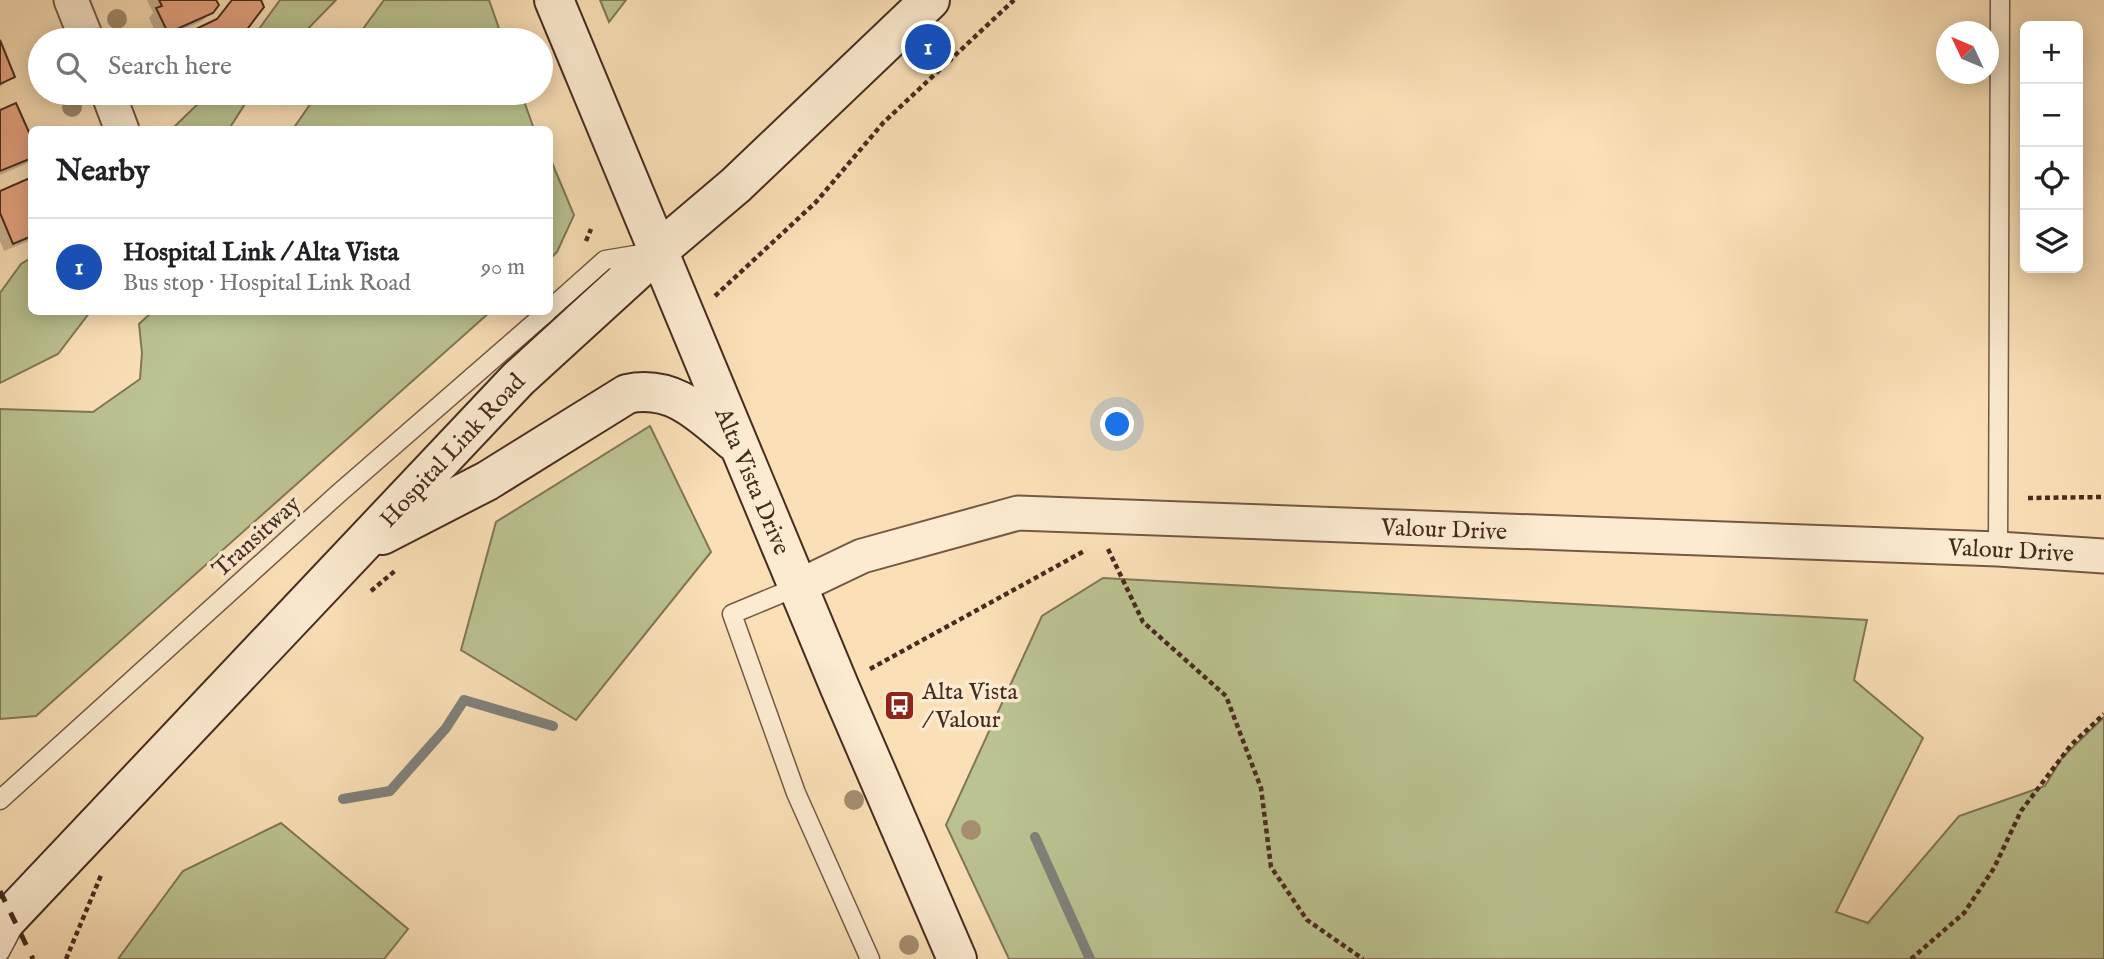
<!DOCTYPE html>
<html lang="en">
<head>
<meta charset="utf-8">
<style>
  body { margin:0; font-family:"IM FELL English",serif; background:#f2f2f2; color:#202124 }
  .controls { position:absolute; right:21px; top:21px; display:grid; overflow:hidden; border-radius:10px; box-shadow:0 4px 18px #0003 }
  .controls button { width:63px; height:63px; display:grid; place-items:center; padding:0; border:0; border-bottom:2px solid #e0e0e0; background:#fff; color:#202124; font:35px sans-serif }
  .compass { position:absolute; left:1936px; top:21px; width:63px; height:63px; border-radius:50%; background:#fff; box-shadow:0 4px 18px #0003; rotate:314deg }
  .you { position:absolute; left:1118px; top:425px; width:24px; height:24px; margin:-18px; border:5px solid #fff; border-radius:50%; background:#1a73e8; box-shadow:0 0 0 10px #1a73e833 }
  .badge { display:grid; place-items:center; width:46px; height:46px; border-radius:50%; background:#1a73e8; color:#fff; font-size:23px; font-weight:700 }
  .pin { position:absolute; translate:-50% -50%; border:4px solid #fff; box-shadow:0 2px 7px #0006 }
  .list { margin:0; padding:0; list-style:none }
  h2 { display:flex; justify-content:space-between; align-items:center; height:91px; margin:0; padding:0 28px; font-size:30px }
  h2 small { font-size:23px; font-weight:400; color:#757577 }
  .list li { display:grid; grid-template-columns:46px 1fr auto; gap:21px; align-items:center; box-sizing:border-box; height:98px; padding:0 28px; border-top:2px solid #e0e0e0 }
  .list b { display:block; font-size:26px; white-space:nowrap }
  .list p { margin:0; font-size:23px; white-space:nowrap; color:#757577 }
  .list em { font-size:23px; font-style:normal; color:#757577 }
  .icon { flex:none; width:38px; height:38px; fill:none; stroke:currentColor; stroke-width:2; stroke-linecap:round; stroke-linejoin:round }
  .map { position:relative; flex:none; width:2104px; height:959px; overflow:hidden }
  .search { position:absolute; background:#fff; box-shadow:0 4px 18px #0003; left:28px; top:28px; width:525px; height:77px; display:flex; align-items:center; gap:18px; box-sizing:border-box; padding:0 24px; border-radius:38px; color:#757577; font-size:26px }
  .panel { position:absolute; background:#fff; box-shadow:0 4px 18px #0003; left:28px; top:126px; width:525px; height:189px; border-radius:10px }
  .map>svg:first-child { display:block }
</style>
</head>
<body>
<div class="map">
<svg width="2104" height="959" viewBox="0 0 2104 959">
  <rect width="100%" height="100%" fill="#fbe0b7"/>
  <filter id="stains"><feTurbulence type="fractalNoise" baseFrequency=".00286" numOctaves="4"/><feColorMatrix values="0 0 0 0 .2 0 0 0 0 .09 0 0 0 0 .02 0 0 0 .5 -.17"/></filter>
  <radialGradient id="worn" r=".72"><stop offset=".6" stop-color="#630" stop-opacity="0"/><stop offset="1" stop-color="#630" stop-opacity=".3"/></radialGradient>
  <g fill="#bbc391" stroke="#817758" stroke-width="2">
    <polygon points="280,0 336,0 297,40 251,40"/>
    <polygon points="384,0 489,0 503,40 355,40"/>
    <polygon points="600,0 626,0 609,22"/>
    <polygon points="209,93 252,93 229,129 172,129"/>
    <polygon points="318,93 521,93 534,129 293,129"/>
    <polygon points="550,158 574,215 557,252 550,259"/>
    <polygon points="31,258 32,312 90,312 58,354 0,383 0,293 21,264"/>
    <polygon points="152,312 490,312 36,716 0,719 0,409 93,412 140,379 142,353 139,324"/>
    <polygon points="650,426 711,552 576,720 461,650 496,522"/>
    <polygon points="1103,578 1867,620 1854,680 1923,738 1836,912 1868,923 1959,816 2045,786 2062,758 2104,717 2104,959 1009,959 946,825 1042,616"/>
    <polygon points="281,823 408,929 384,959 118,959 183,871"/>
  </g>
  <g fill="#0003">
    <polygon points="147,0 214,0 212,12 202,21 159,40 149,18 153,13"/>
    <polygon points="0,44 13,77 0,87"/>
    <polygon points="184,93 196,93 186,98"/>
    <polygon points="0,111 32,144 32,160 28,163 0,175"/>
    <polygon points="32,179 32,240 4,251 0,241 0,192"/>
  </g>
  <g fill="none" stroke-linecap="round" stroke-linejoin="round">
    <g stroke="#7f817c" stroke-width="10">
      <polyline points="343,799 390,791 446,728 464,700 553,726"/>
      <polyline points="1035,837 1090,959"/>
    </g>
  </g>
  <g fill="#e9a583" stroke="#472b1e" stroke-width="2">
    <polygon points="159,0 216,0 219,5 213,13 168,33 156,8 162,6"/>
    <polygon points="232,0 261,0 264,7 239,40 173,40 217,19"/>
    <polygon points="0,40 15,77 0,84"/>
    <polygon points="16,103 32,139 32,158 0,171 0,110"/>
    <polygon points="32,177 32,236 13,244 0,213 0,191"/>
  </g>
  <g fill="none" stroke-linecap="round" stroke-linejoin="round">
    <defs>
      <g id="lane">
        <polyline points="550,309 605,260 647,253"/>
        <polyline points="1998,549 2000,0"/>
        <polyline points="797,587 732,614 796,793 870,959"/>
        <polyline points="0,800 338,494 547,312"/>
        <polyline points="0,952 15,924"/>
      </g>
      <g id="street">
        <polyline points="71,0 87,40"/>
        <polyline points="108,93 122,130"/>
        <polyline points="797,587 862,556 1018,513 1998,549 2104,556"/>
      </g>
      <g id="secondary">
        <polyline points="554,0 840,688 957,959"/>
        <path d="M382 535 487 481 627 394C672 384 700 413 733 441"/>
        <polyline points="0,927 518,379 657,252 736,185 930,0"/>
      </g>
    </defs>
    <use href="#lane" stroke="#745844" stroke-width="21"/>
    <use href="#street" stroke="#745844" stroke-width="37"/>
    <use href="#secondary" stroke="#472b1e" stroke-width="42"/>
    <g stroke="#472b1e" stroke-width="4.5" stroke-dasharray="5 3.5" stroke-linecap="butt">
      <polyline points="586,241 591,229"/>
      <polyline points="715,296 816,202 883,123 1014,0"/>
      <polyline points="2028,498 2104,497"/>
      <polyline points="1108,549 1143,622 1226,696 1261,788 1271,867 1307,920 1363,959"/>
      <polyline points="371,591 396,570"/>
      <polyline points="870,669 1086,550"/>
      <polyline points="66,959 102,873"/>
      <polyline points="1911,959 1964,913 1994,868 2021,811 2071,745 2104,714"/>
    </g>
    <use href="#lane" stroke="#fcebd0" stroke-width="18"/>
    <use href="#street" stroke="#fcebd0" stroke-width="33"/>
    <use href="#secondary" stroke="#fcebd0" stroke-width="38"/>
    <polyline stroke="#472b1e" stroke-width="5" stroke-dasharray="12 12" stroke-linecap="butt" points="0,891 33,959"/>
  </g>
  <g fill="#a58d70">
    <circle cx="117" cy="19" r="10"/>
    <circle cx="72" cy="107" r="10"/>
    <circle cx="854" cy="800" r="10"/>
    <circle cx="971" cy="830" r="10"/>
    <circle cx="909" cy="945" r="10"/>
  </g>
  <defs>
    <symbol id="bus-square" viewBox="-11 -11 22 22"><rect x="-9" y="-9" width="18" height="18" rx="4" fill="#8f2418" stroke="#fcebd0"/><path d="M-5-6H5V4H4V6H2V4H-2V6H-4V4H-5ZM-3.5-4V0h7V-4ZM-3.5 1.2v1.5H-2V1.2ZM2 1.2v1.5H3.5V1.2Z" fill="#fff"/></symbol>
  </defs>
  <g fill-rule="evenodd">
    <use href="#bus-square" x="882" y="688" width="35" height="35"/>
  </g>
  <g text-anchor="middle" stroke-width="7" stroke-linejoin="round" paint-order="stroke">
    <g font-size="24" fill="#472b1e" stroke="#fcebd0">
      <text transform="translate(452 450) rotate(-47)" y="8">Hospital Link Road</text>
      <text transform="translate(753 481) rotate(67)" y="8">Alta Vista Drive</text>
      <text transform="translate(1444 529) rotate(2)" y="8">Valour Drive</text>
      <text transform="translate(256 536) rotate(-42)" y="8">Transitway</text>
      <text transform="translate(2011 550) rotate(3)" y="8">Valour Drive</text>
    </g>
    <g font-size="24" fill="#472b1e" stroke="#fcebd0" text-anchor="start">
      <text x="922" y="699">Alta Vista<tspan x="922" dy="28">/ Valour</tspan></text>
    </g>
  </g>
  <rect width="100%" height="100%" filter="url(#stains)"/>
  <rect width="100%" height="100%" fill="url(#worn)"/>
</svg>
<div class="controls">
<button>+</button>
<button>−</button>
<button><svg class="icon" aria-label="locate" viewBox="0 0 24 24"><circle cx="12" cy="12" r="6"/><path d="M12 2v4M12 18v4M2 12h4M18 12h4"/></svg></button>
<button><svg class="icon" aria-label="layers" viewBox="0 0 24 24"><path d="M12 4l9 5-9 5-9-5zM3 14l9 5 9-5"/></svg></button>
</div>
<svg class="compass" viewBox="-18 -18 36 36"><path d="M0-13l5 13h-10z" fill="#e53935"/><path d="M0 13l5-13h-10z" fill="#757577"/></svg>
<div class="you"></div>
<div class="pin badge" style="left:928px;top:47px;background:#1a4fb4">1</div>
<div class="search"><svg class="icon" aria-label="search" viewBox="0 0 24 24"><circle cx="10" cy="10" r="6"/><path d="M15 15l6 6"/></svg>Search here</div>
<section class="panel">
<h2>Nearby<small></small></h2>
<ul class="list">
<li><span class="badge" style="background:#1a4fb4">1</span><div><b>Hospital Link / Alta Vista</b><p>Bus stop · Hospital Link Road</p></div><em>90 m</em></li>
</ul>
</section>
</div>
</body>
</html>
